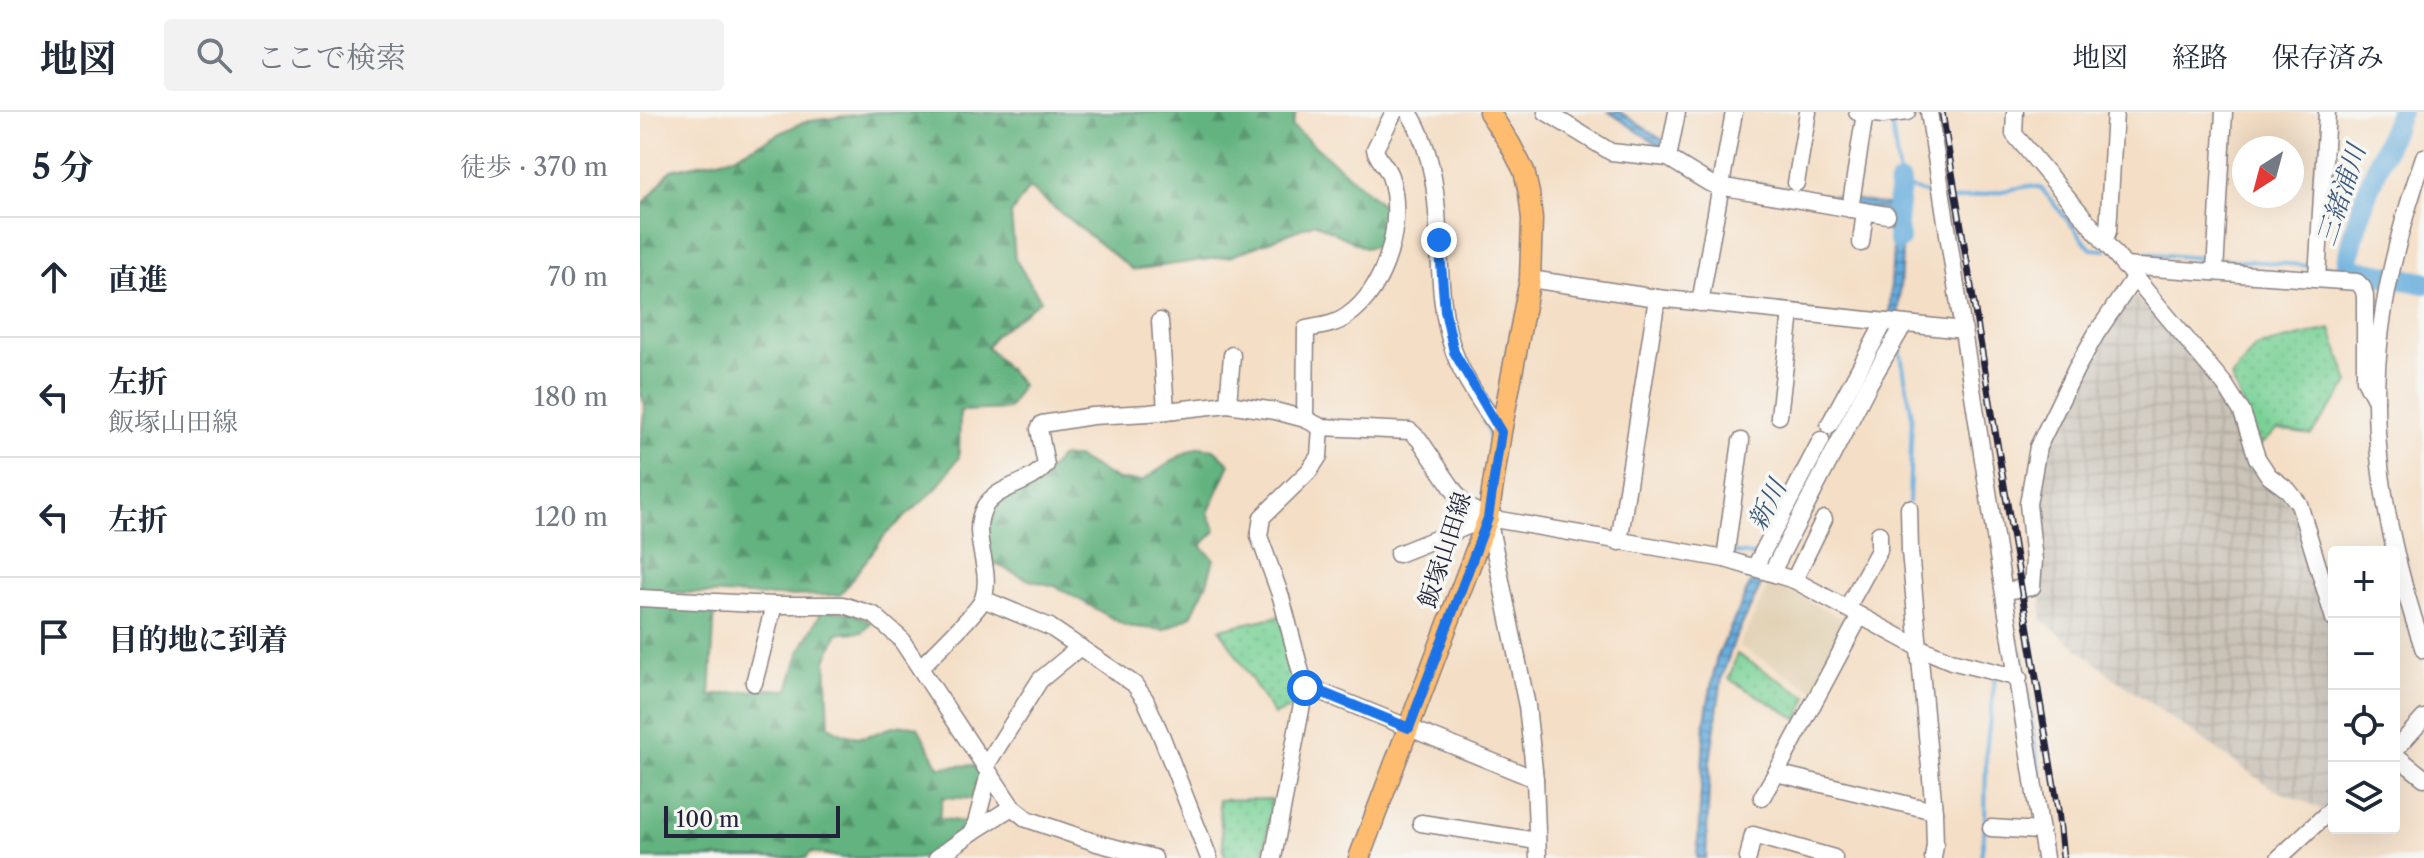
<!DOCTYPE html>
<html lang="ja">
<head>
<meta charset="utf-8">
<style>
  body { margin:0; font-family:"Libre Caslon Text","Noto Serif JP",serif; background:#f2f2f3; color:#1f2937 }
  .controls { position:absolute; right:24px; bottom:24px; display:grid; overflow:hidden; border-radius:8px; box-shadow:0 8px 32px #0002 }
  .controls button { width:72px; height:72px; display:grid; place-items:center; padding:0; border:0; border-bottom:2px solid #e0e1e3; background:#fff; color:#1f2937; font:40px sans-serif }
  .compass { position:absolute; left:1592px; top:24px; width:72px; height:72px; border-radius:50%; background:#fff; box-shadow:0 8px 32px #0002; rotate:216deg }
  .scale { position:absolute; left:24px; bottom:20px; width:176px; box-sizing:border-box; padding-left:8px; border:4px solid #22223b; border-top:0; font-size:22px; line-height:28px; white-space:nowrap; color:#22223b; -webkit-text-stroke:6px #f6f6f2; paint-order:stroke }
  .stop { position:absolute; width:24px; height:24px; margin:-18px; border:6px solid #1a73e8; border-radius:50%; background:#fff }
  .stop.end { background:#1a73e8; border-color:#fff; box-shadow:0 2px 8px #0008 }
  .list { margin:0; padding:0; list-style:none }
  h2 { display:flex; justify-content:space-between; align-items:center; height:104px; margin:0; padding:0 32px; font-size:34px }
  h2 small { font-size:26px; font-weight:400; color:#747a83 }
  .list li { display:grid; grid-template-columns:52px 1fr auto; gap:24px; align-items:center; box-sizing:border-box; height:120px; padding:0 32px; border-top:2px solid #e0e1e3 }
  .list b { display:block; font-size:30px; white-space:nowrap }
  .list p { margin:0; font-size:26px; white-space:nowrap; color:#747a83 }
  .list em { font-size:26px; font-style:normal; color:#747a83 }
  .icon { flex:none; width:44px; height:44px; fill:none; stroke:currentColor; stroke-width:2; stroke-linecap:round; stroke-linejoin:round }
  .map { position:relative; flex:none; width:1784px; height:746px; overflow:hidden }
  header { display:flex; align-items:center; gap:48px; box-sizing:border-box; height:112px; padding:0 40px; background:#fff; border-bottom:2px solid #e0e1e3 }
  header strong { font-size:38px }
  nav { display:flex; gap:44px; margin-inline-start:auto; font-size:28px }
  .search { width:560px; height:72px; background:#f2f2f3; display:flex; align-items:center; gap:20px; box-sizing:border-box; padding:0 28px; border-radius:8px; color:#747a83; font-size:30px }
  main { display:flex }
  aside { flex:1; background:#fff }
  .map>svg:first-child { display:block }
</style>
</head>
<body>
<header>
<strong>地図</strong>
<div class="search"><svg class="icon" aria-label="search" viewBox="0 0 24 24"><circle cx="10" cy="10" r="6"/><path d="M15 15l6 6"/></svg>ここで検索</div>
<nav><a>地図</a><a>経路</a><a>保存済み</a></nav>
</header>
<main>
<aside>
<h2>5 分<small>徒歩 · 370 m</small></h2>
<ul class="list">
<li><svg class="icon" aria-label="ahead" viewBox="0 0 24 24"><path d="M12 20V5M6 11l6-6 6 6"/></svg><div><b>直進</b></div><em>70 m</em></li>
<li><svg class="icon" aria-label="left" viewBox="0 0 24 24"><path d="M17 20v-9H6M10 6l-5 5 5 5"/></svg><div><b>左折</b><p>飯塚山田線</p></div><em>180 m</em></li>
<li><svg class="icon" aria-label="left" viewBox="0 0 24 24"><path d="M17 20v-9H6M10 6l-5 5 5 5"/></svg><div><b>左折</b></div><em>120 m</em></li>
<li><svg class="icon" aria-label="arrive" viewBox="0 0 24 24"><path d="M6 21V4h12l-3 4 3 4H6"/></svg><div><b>目的地に到着</b></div></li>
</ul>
</aside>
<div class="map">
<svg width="1784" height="746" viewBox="0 0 1784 746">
  <defs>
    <pattern id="industrial-grid" width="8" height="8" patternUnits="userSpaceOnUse" patternTransform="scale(2)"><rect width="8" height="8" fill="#cac3b8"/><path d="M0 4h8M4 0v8" fill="none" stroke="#ada79f"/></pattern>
    <pattern id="green-dots" width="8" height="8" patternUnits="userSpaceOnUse" patternTransform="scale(2)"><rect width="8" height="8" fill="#79d196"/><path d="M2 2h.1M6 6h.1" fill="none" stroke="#68b382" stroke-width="1.8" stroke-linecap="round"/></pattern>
    <pattern id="forest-firs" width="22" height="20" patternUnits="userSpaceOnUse" patternTransform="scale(2)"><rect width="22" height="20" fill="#62b37f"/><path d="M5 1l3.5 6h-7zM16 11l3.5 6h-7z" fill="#509169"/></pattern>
    <pattern id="water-rules" width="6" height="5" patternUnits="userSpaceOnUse" patternTransform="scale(2)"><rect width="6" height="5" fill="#65acdc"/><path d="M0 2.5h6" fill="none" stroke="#538cb4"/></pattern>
  </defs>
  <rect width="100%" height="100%" fill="#f6f6f2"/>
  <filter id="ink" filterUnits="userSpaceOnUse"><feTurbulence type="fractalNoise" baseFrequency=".0125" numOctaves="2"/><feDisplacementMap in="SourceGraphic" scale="16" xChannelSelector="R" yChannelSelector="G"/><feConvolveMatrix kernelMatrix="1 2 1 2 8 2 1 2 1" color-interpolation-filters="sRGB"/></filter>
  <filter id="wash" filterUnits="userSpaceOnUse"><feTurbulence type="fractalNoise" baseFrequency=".006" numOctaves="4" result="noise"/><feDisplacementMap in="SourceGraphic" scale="32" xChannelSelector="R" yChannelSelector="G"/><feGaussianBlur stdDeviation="1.8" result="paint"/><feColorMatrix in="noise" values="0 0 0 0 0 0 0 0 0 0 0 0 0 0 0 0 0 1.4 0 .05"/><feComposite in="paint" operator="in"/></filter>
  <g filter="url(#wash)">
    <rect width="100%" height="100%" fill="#f4dec5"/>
    <polygon fill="#e2d2b5" points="1130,470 1211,511 1174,578 1099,534"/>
    <polygon fill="url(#industrial-grid)" points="1495,185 1527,213 1583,279 1637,380 1655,397 1694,525 1694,689 1685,698 1633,677 1473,565 1402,508 1398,386 1406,340 1435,284 1452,240 1486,190"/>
    <g fill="url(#green-dots)" stroke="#4e7a68" stroke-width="2">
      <polygon points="1691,217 1709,271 1671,323 1637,318 1620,333 1591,266 1615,235"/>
      <polygon points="640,504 658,573 655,595 634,603 580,517"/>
      <polygon points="1097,542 1168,585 1158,607 1089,567"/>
      <polygon points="632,687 623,746 585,746 578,688"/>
    </g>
    <g fill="url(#forest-firs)" stroke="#426a5d" stroke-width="2">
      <polygon points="235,0 656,0 652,14 745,95 747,115 741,133 725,136 675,111 592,144 493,158 389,76 371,102 375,147 401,188 355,223 347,235 382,273 368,297 320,299 319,345 296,377 246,422 200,483 135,484 0,479 0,333 5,293 0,280 0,96 31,58 92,45 163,10"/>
      <polygon points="559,335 574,337 590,352 568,401 576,419 561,434 574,447 567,471 551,504 524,518 486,514 415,474 389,468 353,451 348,442 344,420 348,400 357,390 403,366 420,345 436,345 478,368 502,369 543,342"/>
      <path d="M0 491 75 495 70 584 125 577 148 578 159 541 182 499C200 499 217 500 231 511L223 520 198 521 186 548 189 614C232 642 241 605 278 615L299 655 334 653 342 666 337 687 303 685 299 706 329 711 327 716 282 746H203L171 740 166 746H0Z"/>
    </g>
    <polygon fill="url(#water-rules)" stroke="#44678c" stroke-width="2" points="969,0 980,0 1077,64 1252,94 1259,98 1259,116 1263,123 1258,210 1125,465 1094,529 1082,565 1070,650 1066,746 1057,746 1065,608 1076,548 1110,472 1249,209 1254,117 1252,100 1087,72 1060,61"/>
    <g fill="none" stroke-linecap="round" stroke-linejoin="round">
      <g stroke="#65acdc" stroke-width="4">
        <polyline points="1251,5 1260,72 1296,86"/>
        <polyline points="1309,89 1389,74 1401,76 1451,137 1466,138"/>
        <polyline points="1478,139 1573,147"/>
        <polyline points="1582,147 1673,154"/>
        <polyline points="1682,154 1707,156"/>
        <polyline points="1259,232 1272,304 1269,390"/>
        <polyline points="843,307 848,316 850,333"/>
        <polyline points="1089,440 1114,443"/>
        <polyline points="1381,539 1410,728"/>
        <polyline points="1341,746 1345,714 1346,640 1355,565"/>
      </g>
      <g stroke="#65acdc" stroke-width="22">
        <path d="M1760 0C1739 52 1715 100 1707 156L1784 171"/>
        <polyline points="1259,127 1256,110 1260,72"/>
      </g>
    </g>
  </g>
  <g filter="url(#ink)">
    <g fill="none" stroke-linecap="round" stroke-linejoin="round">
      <defs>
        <g id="minor">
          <path d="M769 0C815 75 786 161 814 240 824 268 844 295 861 320"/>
          <polyline points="906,0 971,40 1028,46 1069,71 1079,74 1247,103"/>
          <polyline points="1217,0 1243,3 1267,0"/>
          <polyline points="1289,0 1405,746"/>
          <polyline points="1375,0 1374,22 1585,273 1602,300 1617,346 1629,364 1648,378 1659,392 1694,507"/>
          <path d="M1784 45C1757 122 1736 206 1736 288 1736 370 1757 461 1784 538"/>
          <polyline points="1028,46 1037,0"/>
          <polyline points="1156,71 1168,0"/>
          <polyline points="1210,97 1225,1"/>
          <polyline points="1464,130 1468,119 1475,0"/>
          <polyline points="1221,131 1225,99"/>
          <polyline points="1484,154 1717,170 1723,176 1725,184 1725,268 1736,289"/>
          <polyline points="1575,160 1584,0"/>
          <polyline points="1677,166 1687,0"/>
          <polyline points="890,167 1017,186 1324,218"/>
          <polyline points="1060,191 1094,0"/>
          <polyline points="520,209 526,299"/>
          <polyline points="588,292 592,243"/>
          <polyline points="1139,304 1151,201"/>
          <path d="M665 307 666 217C680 214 695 213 707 204 747 177 765 108 750 64 746 53 737 47 735 37L754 0"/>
          <polyline points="1189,313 1244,211"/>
          <polyline points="1269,396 1270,439 1294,699 1295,733 1293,746"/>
          <polyline points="848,406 887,594 895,667 898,746"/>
          <polyline points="979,430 1017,186"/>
          <polyline points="758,442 848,406"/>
          <polyline points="1085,447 1101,329"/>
          <polyline points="1115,455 1181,328"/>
          <polyline points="1132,460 1229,272 1263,214"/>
          <polyline points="1154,468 1184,407"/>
          <polyline points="1364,479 1392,475 1394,448 1388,392 1398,335 1436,257 1456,222 1494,166"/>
          <polyline points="0,486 134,493 203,493 234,503 260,526 372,695 387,707 457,731 514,746"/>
          <polyline points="343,487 410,515 494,572 505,587 521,623 569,746"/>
          <polyline points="1207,496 1239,438 1239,422"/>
          <path d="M280 556C291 544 339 499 343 487 354 456 328 423 345 394 359 373 390 373 406 353L399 317 402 312 452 304 509 301 588 292 635 299 665 307 681 315 770 319 779 327 824 393 848 406 1085 447 1154 468 1278 535 1311 549 1379 566"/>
          <polyline points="114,571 134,493"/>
          <polyline points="664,573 895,667"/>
          <polyline points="1754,639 1784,606"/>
          <polyline points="1754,642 1784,666"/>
          <polyline points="345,655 400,568 440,535"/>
          <polyline points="1136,661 1220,504"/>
          <polyline points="1122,685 1136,661 1294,699"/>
          <polyline points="781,711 897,729"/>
          <polyline points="1351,716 1401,719"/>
          <polyline points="334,719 372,695"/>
          <polyline points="297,746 334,719 349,661"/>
          <polyline points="633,746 665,576 641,485 619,424 622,405 669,359 679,344 681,315"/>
          <polyline points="1108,746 1113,723 1194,746"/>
          <polyline points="1639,746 1694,695"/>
        </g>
        <polyline id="major" points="719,746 848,406 861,320 890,167 892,107 889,81 884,59 870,32 849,0"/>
      </defs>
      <use href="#minor" stroke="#8b8080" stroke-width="19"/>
      <use href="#major" stroke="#8b8080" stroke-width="23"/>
      <use href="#minor" stroke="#fff" stroke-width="16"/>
      <use href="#major" stroke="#fdbc70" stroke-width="20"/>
      <defs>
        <polyline id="rail" points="1302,0 1418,698 1423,746"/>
      </defs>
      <use href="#rail" stroke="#22223b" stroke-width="7"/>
      <use href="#rail" stroke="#f6f6f2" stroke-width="4" stroke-dasharray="12" stroke-linecap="butt"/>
    </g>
  </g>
  <g fill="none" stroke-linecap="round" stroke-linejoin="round" filter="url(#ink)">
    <polyline stroke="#1a73e8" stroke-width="10" points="665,576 664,573 769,616 848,406 861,320 814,240 805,199 799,128"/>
  </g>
  <g text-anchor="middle" stroke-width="7" stroke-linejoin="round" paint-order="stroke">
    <g font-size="24" fill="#22223b" stroke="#f6f6f2">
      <text transform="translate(805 438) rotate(-72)" y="8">飯塚山田線</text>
    </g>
    <g font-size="26" font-style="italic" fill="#3d597b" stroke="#f6f6f2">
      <text transform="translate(1701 83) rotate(-72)" y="9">三緒浦川</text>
      <text transform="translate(1127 393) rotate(-63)" y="9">新川</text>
    </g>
  </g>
</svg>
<div class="controls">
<button>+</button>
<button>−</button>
<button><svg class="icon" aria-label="locate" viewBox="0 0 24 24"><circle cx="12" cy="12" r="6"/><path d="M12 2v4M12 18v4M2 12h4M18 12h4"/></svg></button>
<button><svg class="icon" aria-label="layers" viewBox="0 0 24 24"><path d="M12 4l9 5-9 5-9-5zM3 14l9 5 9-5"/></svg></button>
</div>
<svg class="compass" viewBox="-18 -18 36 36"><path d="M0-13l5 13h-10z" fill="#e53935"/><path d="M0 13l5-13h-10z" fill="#747a83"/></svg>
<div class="scale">100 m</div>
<div class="stop" style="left:665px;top:576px"></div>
<div class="stop end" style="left:799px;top:128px"></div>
</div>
</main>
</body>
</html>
